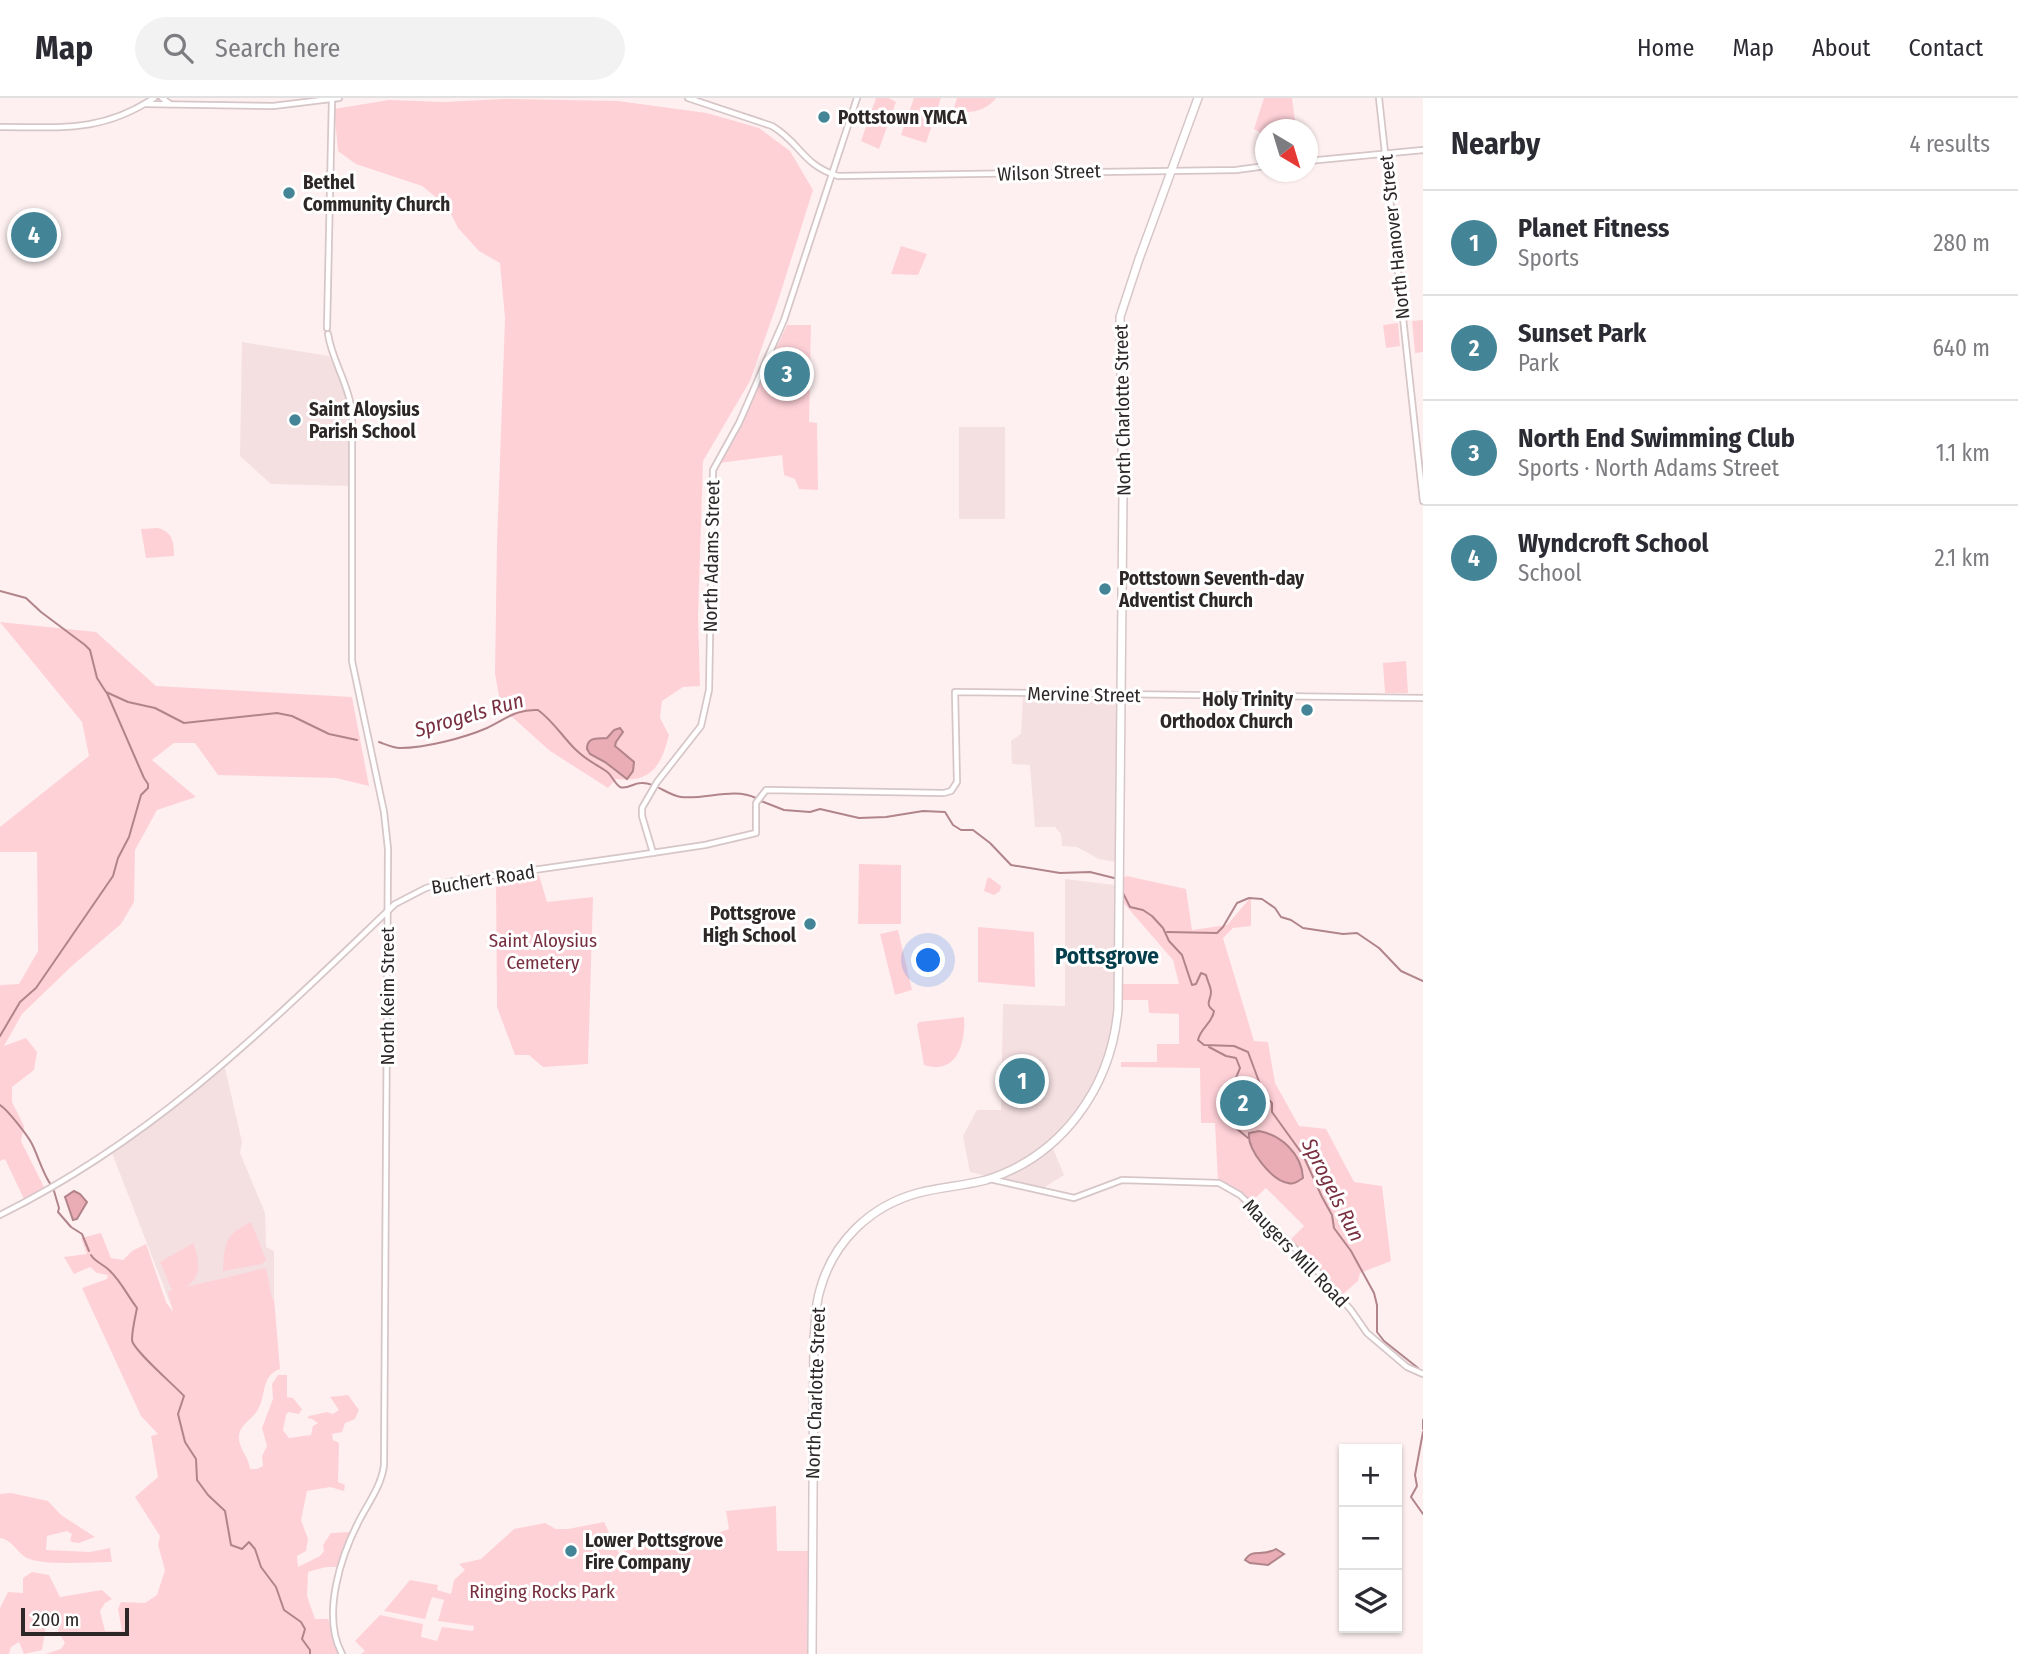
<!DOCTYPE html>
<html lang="en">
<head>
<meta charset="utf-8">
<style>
  body { margin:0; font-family:"Fira Sans Condensed",sans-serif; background:#f2f2f3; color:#2b2b33 }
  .controls { position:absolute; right:21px; bottom:21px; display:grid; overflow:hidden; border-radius:0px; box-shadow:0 2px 5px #0004 }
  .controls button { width:63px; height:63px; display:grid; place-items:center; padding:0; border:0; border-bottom:2px solid #e1e1e2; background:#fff; color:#2b2b33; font:35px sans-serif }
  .compass { position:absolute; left:1255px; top:21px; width:63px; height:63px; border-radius:50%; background:#fff; box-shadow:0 2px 5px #0004; rotate:142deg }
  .scale { position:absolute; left:21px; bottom:18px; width:108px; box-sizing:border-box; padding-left:7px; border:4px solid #2d2727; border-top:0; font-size:19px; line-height:24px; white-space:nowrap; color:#2d2727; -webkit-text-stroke:5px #fff; paint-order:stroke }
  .you { position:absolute; left:929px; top:863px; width:24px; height:24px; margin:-18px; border:5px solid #fff; border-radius:50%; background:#1a73e8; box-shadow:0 0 0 10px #1a73e833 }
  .badge { display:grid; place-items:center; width:46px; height:46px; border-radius:50%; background:#448497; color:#fff; font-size:23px; font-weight:700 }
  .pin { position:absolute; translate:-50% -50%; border:4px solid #fff; box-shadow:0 2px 7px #0006 }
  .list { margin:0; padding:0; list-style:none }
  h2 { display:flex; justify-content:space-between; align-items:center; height:91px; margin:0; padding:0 28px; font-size:30px }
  h2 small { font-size:23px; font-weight:400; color:#7c7c81 }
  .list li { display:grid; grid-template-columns:46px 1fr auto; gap:21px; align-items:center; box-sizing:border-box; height:105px; padding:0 28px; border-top:2px solid #e1e1e2 }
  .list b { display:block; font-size:26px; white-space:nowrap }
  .list p { margin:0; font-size:23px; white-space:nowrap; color:#7c7c81 }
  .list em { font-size:23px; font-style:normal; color:#7c7c81 }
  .icon { flex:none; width:38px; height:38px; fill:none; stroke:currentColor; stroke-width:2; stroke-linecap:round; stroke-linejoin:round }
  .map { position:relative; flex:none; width:1423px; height:1556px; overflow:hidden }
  header { display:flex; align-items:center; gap:42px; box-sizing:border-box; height:98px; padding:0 35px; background:#fff; border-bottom:2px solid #e1e1e2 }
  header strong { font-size:33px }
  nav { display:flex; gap:38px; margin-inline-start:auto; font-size:24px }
  .search { width:490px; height:63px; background:#f2f2f3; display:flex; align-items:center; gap:18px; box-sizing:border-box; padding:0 24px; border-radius:38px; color:#7c7c81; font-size:26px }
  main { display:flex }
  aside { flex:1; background:#fff }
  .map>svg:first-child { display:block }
</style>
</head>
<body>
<header>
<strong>Map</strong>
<div class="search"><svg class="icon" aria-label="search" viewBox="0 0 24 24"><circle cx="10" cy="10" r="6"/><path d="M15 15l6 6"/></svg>Search here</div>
<nav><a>Home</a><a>Map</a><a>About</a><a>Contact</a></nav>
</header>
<main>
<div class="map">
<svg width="1423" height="1556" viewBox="0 0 1423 1556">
  <rect width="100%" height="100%" fill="#fef0f1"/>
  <g fill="#f4dfe1">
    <polygon points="242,244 329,258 344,289 349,310 351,388 271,386 240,358"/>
    <rect x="959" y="329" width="46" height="92"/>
    <polygon points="1121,596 1115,764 1099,761 1077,749 1062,748 1061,736 1055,729 1035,729 1030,667 1012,666 1011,643 1021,636 1023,599"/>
    <polygon points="1065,781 1115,787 1114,918 1111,939 1099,977 1087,998 1050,1043 1064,1077 1040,1092 970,1074 963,1038 977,1012 1001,1012 1003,906 1065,908"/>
    <polygon points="225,970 242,1044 240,1055 265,1115 266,1149 274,1153 274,1200 179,1228 112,1055"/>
  </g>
  <g fill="#fed1d7">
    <polygon points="876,0 889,0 896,4 879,51 861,43"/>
    <polygon points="914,0 941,0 926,45 901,37"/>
    <path d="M957 0H996C986 13 969 17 953 12Z"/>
    <polygon points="1264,0 1292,0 1296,31 1266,32 1265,52 1260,51 1265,37 1254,31"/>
    <path d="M505 1 618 3 707 15 759 30 790 53 813 92 778 203 750 283 703 363 698 519 700 588 683 589 662 603 660 620 669 637C661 668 652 685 616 681L608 690 550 653 501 609 495 576 497 444 505 220 500 165 479 153 458 130 447 108 422 88 356 66 338 53 334 11 389 2 443 4Z"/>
    <polygon points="901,148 927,156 918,177 891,176"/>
    <polygon points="1423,222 1423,254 1415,255 1412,223"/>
    <polygon points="1398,225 1400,248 1386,250 1383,227"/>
    <polygon points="787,227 811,227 809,324 817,325 818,392 799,391 795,381 784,377 782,357 719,365 734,341"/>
    <path d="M158 430C173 434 174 445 174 458L146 460 141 431Z"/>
    <polygon points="0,524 96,534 156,588 352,599 369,688 336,680 218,677 195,645 174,645 152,662 196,699 157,712 135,752 134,804 121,826 73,867 22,916 4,948 26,940 37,954 34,972 12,989 12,1004 24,1028 21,1043 44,1089 24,1101 5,1061 0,1063 0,887 19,886 38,853 37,754 0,754 0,729 89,658 82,624"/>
    <polygon points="1406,563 1408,595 1385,595 1383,565"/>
    <polygon points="859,766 901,767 901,826 858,826"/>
    <polygon points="539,777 547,804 593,799 588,966 543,969 529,957 515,957 497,909 496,782"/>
    <polygon points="1127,778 1186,791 1192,832 1227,827 1251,799 1251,828 1233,830 1223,840 1254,943 1268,944 1275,985 1299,1028 1326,1031 1354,1084 1382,1088 1391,1163 1360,1175 1358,1183 1342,1197 1290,1142 1304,1128 1266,1090 1251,1104 1235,1090 1218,1083 1215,1025 1201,1025 1200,970 1121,969 1121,964 1157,964 1157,946 1179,946 1179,916 1149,915 1148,902 1121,902 1121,886 1179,886 1173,862 1121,802 1122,780"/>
    <polygon points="989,779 1001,788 1000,793 994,797 984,793 987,781"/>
    <polygon points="978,829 1034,834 1035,889 978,884"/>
    <polygon points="898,832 912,892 895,897 880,836"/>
    <path d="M964 919C966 944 957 978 924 967L917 927 919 924Z"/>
    <path d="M251 1124 266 1162 262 1166 223 1173C224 1146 225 1136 251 1124Z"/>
    <path d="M101 1135 111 1160 123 1162 132 1153 146 1146 166 1204 173 1214 168 1194 172 1192 160 1164 193 1145C200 1162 202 1178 186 1189L266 1170 272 1201 274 1200 280 1271C260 1278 267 1298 257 1313 252 1322 238 1328 239 1340 239 1351 249 1359 250 1371H257L263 1368 262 1358 267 1348 262 1330 273 1301 272 1286 278 1277H287V1299L293 1300 302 1311 299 1316 288 1314 286 1317 283 1332 289 1340 311 1337 313 1328 318 1325 312 1321 307 1320 309 1318 327 1314 333 1316 339 1312 330 1299 348 1297 359 1312 355 1321 345 1325 342 1334 332 1336 333 1342 339 1345 338 1384 345 1387 344 1393 330 1389 307 1393 301 1422 308 1441 306 1453 297 1458 298 1469 320 1458 324 1453 323 1447 331 1435 350 1434 338 1469H326L308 1474 307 1498 315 1521H328L339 1556H45L61 1551 65 1545 58 1533 59 1528 49 1526 46 1528 42 1552 24 1556 19 1544 11 1549 9 1556H0V1510L8 1494 23 1495V1480L32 1474 49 1477 60 1499 102 1492 112 1501 105 1505 100 1513 105 1533H122L118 1511 121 1504 145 1505 157 1497 165 1472 158 1447 160 1438 135 1399 158 1379 151 1338 158 1336 141 1318 82 1190 107 1181 108 1177 97 1175 90 1169 74 1176 64 1159 87 1156 81 1140Z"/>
    <path d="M11 1395 48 1403 61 1417 95 1439 79 1445 72 1444 70 1442 72 1436 67 1433 47 1438 46 1452 90 1454 110 1450 112 1464C93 1464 42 1468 27 1460 16 1454 13 1442 0 1440V1396Z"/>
    <polygon points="776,1408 777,1453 808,1453 807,1556 361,1556 365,1553 355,1543 380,1517 423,1526 421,1539 437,1543 442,1529 473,1533 474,1528 438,1523 444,1502 432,1499 425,1521 384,1513 410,1482 438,1487 437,1492 451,1496 454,1482 465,1472 459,1466 481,1461 514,1431 545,1425 556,1431 568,1431 604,1424 619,1456 667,1435 674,1450 729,1431 726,1413"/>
  </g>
  <g fill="#eaacb5" stroke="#b1848a" stroke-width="2">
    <path d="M620 630 623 634 616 644 615 648 634 664 633 673 627 681 605 664 590 656 587 651C587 638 598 641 607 640L614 632Z"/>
    <path d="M1259 1033C1281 1037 1302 1056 1303 1080 1298 1083 1294 1087 1288 1085 1271 1082 1247 1051 1249 1035Z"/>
    <polygon points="74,1093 80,1096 87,1104 77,1121 73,1122 65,1099"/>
    <path d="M1276 1451 1284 1456 1268 1467 1250 1465 1245 1462C1253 1449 1261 1460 1276 1451Z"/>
  </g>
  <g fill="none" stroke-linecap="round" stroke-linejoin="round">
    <g stroke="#b1848a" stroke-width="2">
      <polyline points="0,493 26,500 41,514 85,547 90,552 97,580 106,594 128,604 155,610 184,625 277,615 292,618 329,636 357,642"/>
      <path d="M379 644C385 646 393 650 400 650 425 650 464 640 487 630 506 621 516 611 538 612 553 623 562 638 575 651 586 662 594 665 606 673 612 677 614 685 620 689 627 692 633 685 641 685 655 684 667 697 681 699 705 702 734 689 756 700"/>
      <polyline points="761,703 784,712 810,714 820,711 859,720 886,719 923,713 945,714 953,727 961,732 973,732 990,745 1011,767 1060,775 1090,774 1118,781"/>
      <path d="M1123 795 1130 809 1143 812 1152 818 1163 830 1169 843 1182 857 1192 887 1196 886 1201 875 1206 877C1207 882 1211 889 1211 894 1211 902 1204 906 1214 913 1212 926 1201 929 1198 942L1204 947 1234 948 1248 954 1264 997 1272 1005V1014L1303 1057 1322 1099 1332 1117 1334 1130 1351 1153 1374 1195 1377 1207V1234L1384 1243 1418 1270"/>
      <polyline points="1167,834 1217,835 1223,829 1237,805 1249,800 1262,801 1275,810 1281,819 1291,822 1303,830 1343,836 1357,835 1379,850 1401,873 1423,883"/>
      <polyline points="0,938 20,904 36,890 113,778 118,760 129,739 141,697 148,690 148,686 144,680 107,595"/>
      <polyline points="1209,949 1226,958 1236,960 1240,970 1231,992 1236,998 1232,1007 1237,1017 1236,1030 1248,1040"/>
      <path d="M0 1007C8 1012 28 1038 32 1046 39 1060 42 1074 51 1087"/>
      <polyline points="54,1093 59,1110 58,1114 71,1129 82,1136 89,1153"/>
      <path d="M91 1157C95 1164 103 1166 109 1172 121 1183 127 1197 137 1210 135 1220 132 1232 132 1242 132 1251 175 1288 184 1298L178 1316 185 1344 196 1361 197 1382 208 1397 225 1413 231 1447 242 1451 249 1444 255 1451 261 1469 276 1489 284 1512 301 1524 305 1531 302 1541 310 1552V1556"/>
      <polyline points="1423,1322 1423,1331"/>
      <polyline points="1423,1334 1415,1377 1417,1388 1411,1399 1423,1416"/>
    </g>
    <defs>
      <g id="minor">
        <polyline points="162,0 170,6"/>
        <path d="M688 0 772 28C801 45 802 67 838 78L1236 72 1266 68"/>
        <polyline points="1379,0 1423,403"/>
        <polyline points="145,6 273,8 339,0"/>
        <path d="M0 29C60 29 101 35 154 0"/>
        <polyline points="1308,63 1423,52"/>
        <polyline points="327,230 332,0"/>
        <path d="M328 236C332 263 349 286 352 314V563L384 714 388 751 384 1367C382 1386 369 1404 360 1421 341 1457 321 1517 342 1556"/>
        <polyline points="653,755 642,718 642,710 657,684 701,628 709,592 713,372 739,325 784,222 857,0"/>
        <polyline points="990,1081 1074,1100 1122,1082 1219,1085 1240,1097 1312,1167 1351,1212 1367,1235 1407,1269 1423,1276"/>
        <path d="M0 1117C159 1038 269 926 395 806L426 790 449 784 632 758 705 747 756 735V705L766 692 944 695 951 693 957 684 955 594 1423 600"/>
      </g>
      <path id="major" d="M812 1556 814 1239C816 1224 815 1207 820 1192 833 1144 870 1108 918 1095 940 1089 963 1088 986 1082 1062 1058 1111 990 1118 911L1123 396 1120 219 1139 161 1198 0"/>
    </defs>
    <use href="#minor" stroke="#d7c6c8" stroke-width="8"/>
    <use href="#major" stroke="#d7c6c8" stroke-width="10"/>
    <use href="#minor" stroke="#fff" stroke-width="4.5"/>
    <use href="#major" stroke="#fff" stroke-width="7"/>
  </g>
  <g fill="#448497" stroke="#fff" stroke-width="2.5">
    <circle cx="824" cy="19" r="7"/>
    <circle cx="289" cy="95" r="7"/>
    <circle cx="295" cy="322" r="7"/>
    <circle cx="1105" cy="491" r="7"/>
    <circle cx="1307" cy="612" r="7"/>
    <circle cx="810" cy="826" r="7"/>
    <circle cx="571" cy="1453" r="7"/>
  </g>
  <g text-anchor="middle" stroke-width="6" stroke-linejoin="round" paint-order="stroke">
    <g font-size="19" font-weight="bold" fill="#2d2727" stroke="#fff" text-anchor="start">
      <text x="838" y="26">Pottstown YMCA</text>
      <text x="303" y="91">Bethel<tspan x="303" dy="22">Community Church</tspan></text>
      <text x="309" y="318">Saint Aloysius<tspan x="309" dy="22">Parish School</tspan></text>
      <text x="1119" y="487">Pottstown Seventh-day<tspan x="1119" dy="22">Adventist Church</tspan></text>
      <text x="1293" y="608" text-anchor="end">Holy Trinity<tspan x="1293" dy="22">Orthodox Church</tspan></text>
      <text x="796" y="822" text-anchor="end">Pottsgrove<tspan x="796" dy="22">High School</tspan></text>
      <text x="585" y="1449">Lower Pottsgrove<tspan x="585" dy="22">Fire Company</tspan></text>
    </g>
    <g font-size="19" fill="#2d2727" stroke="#fff">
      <text transform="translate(1049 74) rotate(-2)" y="7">Wilson Street</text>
      <text transform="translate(1394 139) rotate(-96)" y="7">North Hanover Street</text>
      <text transform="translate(1122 312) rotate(-91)" y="7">North Charlotte Street</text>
      <text transform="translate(711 458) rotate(-89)" y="7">North Adams Street</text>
      <text transform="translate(1084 596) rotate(1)" y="7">Mervine Street</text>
      <text transform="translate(483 781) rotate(-9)" y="7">Buchert Road</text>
      <text transform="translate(387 898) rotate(-90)" y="7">North Keim Street</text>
      <text transform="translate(1296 1155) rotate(46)" y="7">Maugers Mill Road</text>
      <text transform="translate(815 1295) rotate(-88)" y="7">North Charlotte Street</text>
    </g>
    <g font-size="19" fill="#772e3e" stroke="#fff">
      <text x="543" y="849">Saint Aloysius<tspan x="543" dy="22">Cemetery</tspan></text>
      <text x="542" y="1500">Ringing Rocks Park</text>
    </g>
    <g font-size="21" font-style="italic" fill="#793040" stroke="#fff">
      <text transform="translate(469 617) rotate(-16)" y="7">Sprogels Run</text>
      <text transform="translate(1333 1092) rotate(63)" y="7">Sprogels Run</text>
    </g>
    <g font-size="23" font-weight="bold" fill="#023e4c" stroke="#fff">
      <text x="1107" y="866">Pottsgrove</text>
    </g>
  </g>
</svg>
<div class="controls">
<button>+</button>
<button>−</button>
<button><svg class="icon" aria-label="layers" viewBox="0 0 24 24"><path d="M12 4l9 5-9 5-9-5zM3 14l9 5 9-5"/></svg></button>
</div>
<svg class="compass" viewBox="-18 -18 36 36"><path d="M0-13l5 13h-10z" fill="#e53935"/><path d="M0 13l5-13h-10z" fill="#7c7c81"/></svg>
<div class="scale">200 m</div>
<div class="you"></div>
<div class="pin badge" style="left:1022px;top:983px">1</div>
<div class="pin badge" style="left:1243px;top:1005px">2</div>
<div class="pin badge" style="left:787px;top:276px">3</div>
<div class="pin badge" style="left:34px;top:137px">4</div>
</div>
<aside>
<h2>Nearby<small>4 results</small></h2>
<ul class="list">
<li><span class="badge">1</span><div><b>Planet Fitness</b><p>Sports</p></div><em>280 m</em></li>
<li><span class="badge">2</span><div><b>Sunset Park</b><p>Park</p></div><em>640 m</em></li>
<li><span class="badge">3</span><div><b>North End Swimming Club</b><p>Sports · North Adams Street</p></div><em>1.1 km</em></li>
<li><span class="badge">4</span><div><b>Wyndcroft School</b><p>School</p></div><em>2.1 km</em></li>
</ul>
</aside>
</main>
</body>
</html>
